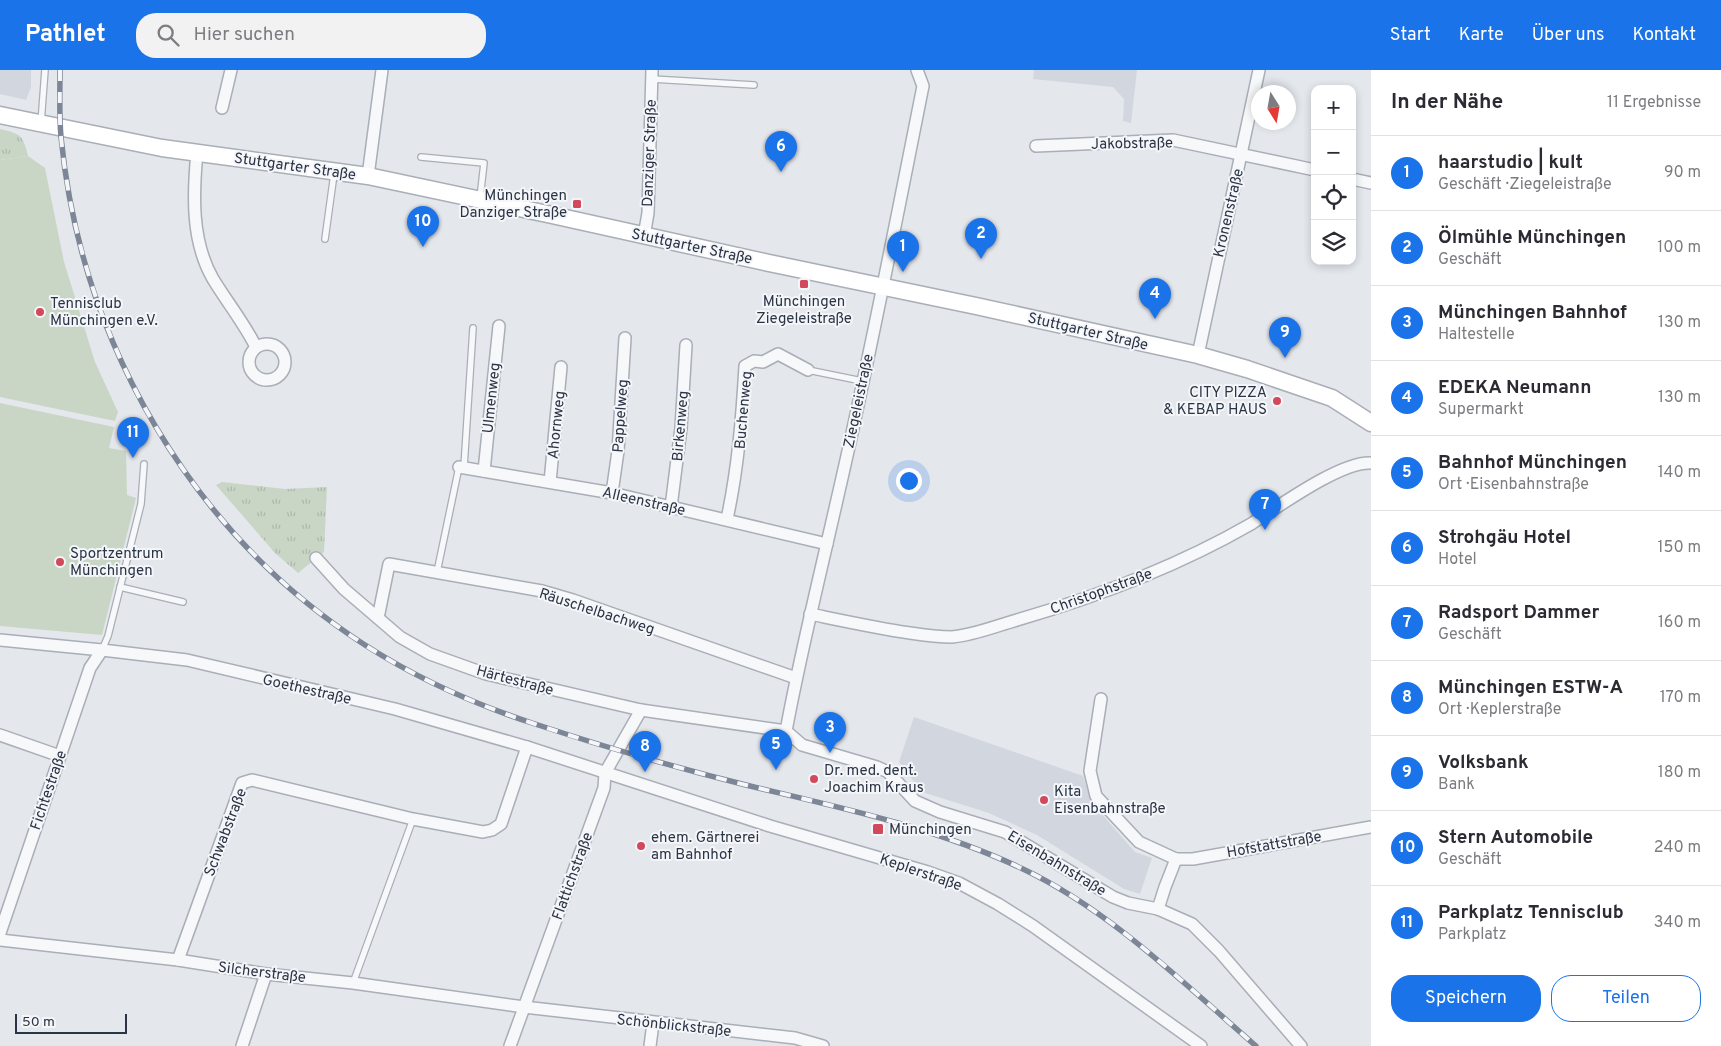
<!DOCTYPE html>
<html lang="de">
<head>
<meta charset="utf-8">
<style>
  body { margin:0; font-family:Overpass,sans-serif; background:#f2f2f3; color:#2b2b33 }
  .controls { position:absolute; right:15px; top:15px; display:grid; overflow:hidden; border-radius:10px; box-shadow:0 2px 8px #0003 }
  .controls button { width:45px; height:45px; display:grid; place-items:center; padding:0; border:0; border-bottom:1px solid #e1e1e2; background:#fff; color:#2b2b33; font:25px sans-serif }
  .compass { position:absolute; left:1251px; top:15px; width:45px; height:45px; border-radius:50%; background:#fff; box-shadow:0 2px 8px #0003; rotate:169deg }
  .scale { position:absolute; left:15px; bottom:12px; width:112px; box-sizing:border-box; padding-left:5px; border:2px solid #2b3445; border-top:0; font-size:14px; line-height:18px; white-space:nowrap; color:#2b3445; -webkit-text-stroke:4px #f4f6f9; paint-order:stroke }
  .you { position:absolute; left:908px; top:410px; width:18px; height:18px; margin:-12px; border:4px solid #fff; border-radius:50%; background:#1a73e8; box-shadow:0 0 0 8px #1a73e833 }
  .badge { display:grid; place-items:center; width:32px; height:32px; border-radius:50%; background:#1a73e8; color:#fff; font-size:16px; font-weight:700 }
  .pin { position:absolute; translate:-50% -41px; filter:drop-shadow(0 1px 2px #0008) }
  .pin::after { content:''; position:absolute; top:26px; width:18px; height:15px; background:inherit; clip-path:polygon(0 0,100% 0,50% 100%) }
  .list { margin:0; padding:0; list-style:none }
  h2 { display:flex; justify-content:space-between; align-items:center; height:65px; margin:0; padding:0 20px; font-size:21px }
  h2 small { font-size:16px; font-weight:400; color:#7c7c81 }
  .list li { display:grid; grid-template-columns:32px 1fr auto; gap:15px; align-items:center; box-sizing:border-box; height:75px; padding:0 20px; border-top:1px solid #e1e1e2 }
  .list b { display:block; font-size:19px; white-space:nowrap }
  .list p { margin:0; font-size:16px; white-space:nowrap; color:#7c7c81 }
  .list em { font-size:16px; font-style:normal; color:#7c7c81 }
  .actions { display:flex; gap:10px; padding:15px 20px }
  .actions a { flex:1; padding:11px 0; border:1px solid #1a73e8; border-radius:20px; text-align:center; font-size:18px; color:#1a73e8 }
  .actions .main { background:#1a73e8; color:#fff }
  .icon { flex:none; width:28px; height:28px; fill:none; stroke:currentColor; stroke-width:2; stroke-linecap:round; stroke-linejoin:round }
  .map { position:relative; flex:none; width:1371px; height:976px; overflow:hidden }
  header { display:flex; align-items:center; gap:30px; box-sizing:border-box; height:70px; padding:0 25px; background:#1a73e8; color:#fff }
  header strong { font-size:24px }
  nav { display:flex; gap:28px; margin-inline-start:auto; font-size:18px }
  .search { width:350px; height:45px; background:#f2f2f3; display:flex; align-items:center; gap:12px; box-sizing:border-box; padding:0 18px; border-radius:20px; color:#7c7c81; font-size:19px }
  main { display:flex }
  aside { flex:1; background:#fff }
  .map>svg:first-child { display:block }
</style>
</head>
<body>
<header>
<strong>Pathlet</strong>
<div class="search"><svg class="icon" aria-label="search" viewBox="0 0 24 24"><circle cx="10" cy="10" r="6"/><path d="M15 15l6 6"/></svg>Hier suchen</div>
<nav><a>Start</a><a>Karte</a><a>Über uns</a><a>Kontakt</a></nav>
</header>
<main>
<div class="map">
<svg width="1371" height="976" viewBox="0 0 1371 976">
  <defs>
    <pattern id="park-tufts" width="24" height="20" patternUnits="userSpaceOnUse" patternTransform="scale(1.25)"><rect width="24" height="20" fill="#c9d6c5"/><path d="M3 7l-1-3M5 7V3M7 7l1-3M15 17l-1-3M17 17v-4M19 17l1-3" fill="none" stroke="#adb8ab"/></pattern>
  </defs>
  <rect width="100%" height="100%" fill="#e4e7ec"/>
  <g fill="#d2d6de">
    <polygon points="0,0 31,0 31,17 26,30 0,24"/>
    <polygon points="1034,0 1137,0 1131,53 1123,51 1124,29 1113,17 1033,9"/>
    <polygon points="914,647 1083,706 1090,728 1100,742 1135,782 1152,788 1140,824 1124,819 1037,765 989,743 922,722 899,692"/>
  </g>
  <g fill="url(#park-tufts)">
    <path d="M0 59C21 64 23 65 28 86L0 90Z"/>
    <polygon points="222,412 285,419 327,417 324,482 298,503 275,483 216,415"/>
  </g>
  <g fill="#c9d6c5">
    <polygon points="28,86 45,98 64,192 95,292 118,342 115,351 0,327 0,90"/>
    <polygon points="0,333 114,357 109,378 126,381 127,425 136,428 102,565 0,556"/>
  </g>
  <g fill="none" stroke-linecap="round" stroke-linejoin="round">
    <defs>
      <g id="lane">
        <polyline points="652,9 754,15"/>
        <polyline points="41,53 45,0"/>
        <polyline points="421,87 484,93 480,128"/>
        <polyline points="325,169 334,104"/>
        <polyline points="808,300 862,311"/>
        <polyline points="464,397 473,258"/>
        <polyline points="437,502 459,397"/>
        <polyline points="120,517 183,532"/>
        <polyline points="102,580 108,566 141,434 144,394"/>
        <polyline points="353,913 413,749"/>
      </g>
      <g id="street">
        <polyline points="222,38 231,0"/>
        <polyline points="1036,76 1173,70 1315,100"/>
        <path d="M197 82C193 124 191 171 213 209 227 232 244 253 256 277"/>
        <polyline points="368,106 382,0"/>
        <polyline points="1352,109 1371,113"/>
        <polyline points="644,166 648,143 652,0"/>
        <circle cx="267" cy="292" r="18"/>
        <polyline points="1198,285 1259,0"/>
        <polyline points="459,397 612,423 827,474"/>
        <polyline points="484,401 499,256"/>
        <polyline points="550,412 561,297"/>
        <polyline points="612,423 618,381 625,268"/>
        <polyline points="671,437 681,358 686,275"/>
        <path d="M727 449C738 398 742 348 745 296L754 291 763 292 778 284 808 300"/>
        <polyline points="316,488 344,519 400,567 430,584 486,604 641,640 786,661 802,675 877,697 888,702 915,731 940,742 1005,762 1113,827 1128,833 1158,839 1192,854 1219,881 1301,976"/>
        <path d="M810 544C844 551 876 558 910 563 923 565 938 567 952 567 974 565 996 556 1017 550 1096 527 1180 495 1251 454 1278 437 1341 391 1371 393"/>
        <polyline points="378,548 389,494 542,521 573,530 796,608"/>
        <polyline points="0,570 102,580 187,590 395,639 527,677 770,756 928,802 959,813 998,834 1033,856 1201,976"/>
        <polyline points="1101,629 1090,701 1096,726 1139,772 1176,789"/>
        <path d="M786 661C801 580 821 501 839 421 870 287 896 151 923 16L917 0"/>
        <polyline points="0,665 60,686"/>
        <polyline points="1158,839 1165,817 1176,789 1193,789 1371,757"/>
        <polyline points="0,863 90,598 102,580"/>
        <polyline points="0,870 178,890 266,904 353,913 524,937 795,968 823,976"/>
        <polyline points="178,890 242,713 252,710 413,749 483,762 492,760 501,754 527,677"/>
        <polyline points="242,976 266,904"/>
        <polyline points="510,976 604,718 605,703 641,640"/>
        <polyline points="650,976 653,953"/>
      </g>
      <polyline id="secondary" points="0,45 162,78 368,106 552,145 769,193 976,236 1198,285 1247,299 1332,328 1371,353"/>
    </defs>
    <use href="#lane" stroke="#a9aeb7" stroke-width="8"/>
    <use href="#street" stroke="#a9aeb7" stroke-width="14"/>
    <use href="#secondary" stroke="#a9aeb7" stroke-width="19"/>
    <use href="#lane" stroke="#f7f8fa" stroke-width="5.5"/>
    <use href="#street" stroke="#f7f8fa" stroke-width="11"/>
    <use href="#secondary" stroke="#fff" stroke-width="16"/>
    <defs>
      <path id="rail" d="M60 0C60 22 59 45 61 67 81 272 191 463 365 575 418 609 474 634 532 653 604 677 677 698 750 716 842 738 937 758 1023 799 1111 841 1182 912 1256 976"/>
    </defs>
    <use href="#rail" stroke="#7d8696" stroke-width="5.5"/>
    <use href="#rail" stroke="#f4f6f9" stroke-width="4" stroke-dasharray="11" stroke-linecap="butt"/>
  </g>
  <g fill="#d1495b" stroke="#f4f6f9" stroke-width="2">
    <rect x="572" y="129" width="10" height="10" rx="2.5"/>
    <rect x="799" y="209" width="10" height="10" rx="2.5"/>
    <circle cx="40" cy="242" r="5"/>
    <circle cx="1277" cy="331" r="5"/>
    <circle cx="60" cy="492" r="5"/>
    <circle cx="814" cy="709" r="5"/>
    <circle cx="1044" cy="730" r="5"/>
    <rect x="872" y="753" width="12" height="12" rx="2.5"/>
    <circle cx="641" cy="776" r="5"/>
  </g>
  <g text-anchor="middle" stroke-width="4" stroke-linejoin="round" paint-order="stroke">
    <g font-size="15" fill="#2b3445" stroke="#f4f6f9">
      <text transform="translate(1132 73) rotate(-1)" y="5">Jakobstraße</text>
      <text transform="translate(649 83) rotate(-88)" y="5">Danziger Straße</text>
      <text transform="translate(295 96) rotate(8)" y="5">Stuttgarter Straße</text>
      <text transform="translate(1228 143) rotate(-77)" y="5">Kronenstraße</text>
      <text transform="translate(692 176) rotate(12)" y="5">Stuttgarter Straße</text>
      <text transform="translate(1088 261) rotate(13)" y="5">Stuttgarter Straße</text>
      <text transform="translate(491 328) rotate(-84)" y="5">Ulmenweg</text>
      <text transform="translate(858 331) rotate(-78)" y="5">Ziegeleistraße</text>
      <text transform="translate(743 340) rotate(-85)" y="5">Buchenweg</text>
      <text transform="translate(620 346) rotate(-86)" y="5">Pappelweg</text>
      <text transform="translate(556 355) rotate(-84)" y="5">Ahornweg</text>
      <text transform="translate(680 356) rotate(-85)" y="5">Birkenweg</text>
      <text transform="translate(644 431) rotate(13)" y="5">Alleenstraße</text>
      <text transform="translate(1101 521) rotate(-20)" y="5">Christophstraße</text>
      <text transform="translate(597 541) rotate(18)" y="5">Räuschelbachweg</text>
      <text transform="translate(515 610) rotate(15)" y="5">Härtestraße</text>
      <text transform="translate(307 619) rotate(13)" y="5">Goethestraße</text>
      <text transform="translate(48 720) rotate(-71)" y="5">Fichtestraße</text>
      <text transform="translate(225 762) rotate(-69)" y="5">Schwabstraße</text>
      <text transform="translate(1274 774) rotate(-10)" y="5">Hofstattstraße</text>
      <text transform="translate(1057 793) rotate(31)" y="5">Eisenbahnstraße</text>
      <text transform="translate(921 802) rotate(19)" y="5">Keplerstraße</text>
      <text transform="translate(572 806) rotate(-70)" y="5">Flattichstraße</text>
      <text transform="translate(262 902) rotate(7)" y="5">Silcherstraße</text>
      <text transform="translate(674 955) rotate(6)" y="5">Schönblickstraße</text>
    </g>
    <g font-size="15" fill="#2b3445" stroke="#f4f6f9" text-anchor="start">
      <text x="567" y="130" text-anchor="end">Münchingen<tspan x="567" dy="17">Danziger Straße</tspan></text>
      <text x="804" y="236" text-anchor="middle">Münchingen<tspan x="804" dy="17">Ziegeleistraße</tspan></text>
      <text x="50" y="238">Tennisclub<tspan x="50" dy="17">Münchingen e.V.</tspan></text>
      <text x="1267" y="327" text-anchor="end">CITY PIZZA<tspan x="1267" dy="17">&amp; KEBAP HAUS</tspan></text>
      <text x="70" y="488">Sportzentrum<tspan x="70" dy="17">Münchingen</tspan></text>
      <text x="824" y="705">Dr. med. dent.<tspan x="824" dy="17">Joachim Kraus</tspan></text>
      <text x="1054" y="726">Kita<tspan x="1054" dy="17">Eisenbahnstraße</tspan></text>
      <text x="889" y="764">Münchingen</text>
      <text x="651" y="772">ehem. Gärtnerei<tspan x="651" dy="17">am Bahnhof</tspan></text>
    </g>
  </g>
</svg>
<div class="controls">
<button>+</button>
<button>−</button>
<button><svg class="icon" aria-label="locate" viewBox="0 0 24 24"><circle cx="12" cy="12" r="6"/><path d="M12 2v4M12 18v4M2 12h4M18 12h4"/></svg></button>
<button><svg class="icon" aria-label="layers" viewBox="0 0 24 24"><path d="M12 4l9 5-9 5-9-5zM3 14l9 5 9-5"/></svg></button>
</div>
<svg class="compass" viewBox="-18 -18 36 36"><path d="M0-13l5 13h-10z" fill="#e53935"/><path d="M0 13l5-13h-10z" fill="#7c7c81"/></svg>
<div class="scale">50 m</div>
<div class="you"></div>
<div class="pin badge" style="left:903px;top:202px">1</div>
<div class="pin badge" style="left:981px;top:189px">2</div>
<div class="pin badge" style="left:830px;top:683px">3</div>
<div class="pin badge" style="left:1155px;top:249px">4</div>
<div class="pin badge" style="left:776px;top:700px">5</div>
<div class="pin badge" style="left:781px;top:102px">6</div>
<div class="pin badge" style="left:1265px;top:460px">7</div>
<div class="pin badge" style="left:645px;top:702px">8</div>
<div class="pin badge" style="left:1285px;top:288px">9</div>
<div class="pin badge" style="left:423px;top:177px">10</div>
<div class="pin badge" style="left:133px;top:388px">11</div>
</div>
<aside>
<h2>In der Nähe<small>11 Ergebnisse</small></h2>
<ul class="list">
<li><span class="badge">1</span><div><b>haarstudio | kult</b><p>Geschäft · Ziegeleistraße</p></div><em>90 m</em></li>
<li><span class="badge">2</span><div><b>Ölmühle Münchingen</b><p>Geschäft</p></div><em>100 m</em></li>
<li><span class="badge">3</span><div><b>Münchingen Bahnhof</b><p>Haltestelle</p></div><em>130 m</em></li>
<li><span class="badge">4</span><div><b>EDEKA Neumann</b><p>Supermarkt</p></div><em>130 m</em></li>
<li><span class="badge">5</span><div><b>Bahnhof Münchingen</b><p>Ort · Eisenbahnstraße</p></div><em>140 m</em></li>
<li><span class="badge">6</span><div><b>Strohgäu Hotel</b><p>Hotel</p></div><em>150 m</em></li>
<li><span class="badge">7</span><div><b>Radsport Dammer</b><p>Geschäft</p></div><em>160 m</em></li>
<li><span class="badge">8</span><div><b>Münchingen ESTW-A</b><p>Ort · Keplerstraße</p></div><em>170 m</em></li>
<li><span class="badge">9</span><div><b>Volksbank</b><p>Bank</p></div><em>180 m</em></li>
<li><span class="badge">10</span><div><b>Stern Automobile</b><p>Geschäft</p></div><em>240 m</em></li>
<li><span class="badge">11</span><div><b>Parkplatz Tennisclub</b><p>Parkplatz</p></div><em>340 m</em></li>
</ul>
<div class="actions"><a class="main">Speichern</a><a>Teilen</a></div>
</aside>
</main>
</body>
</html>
